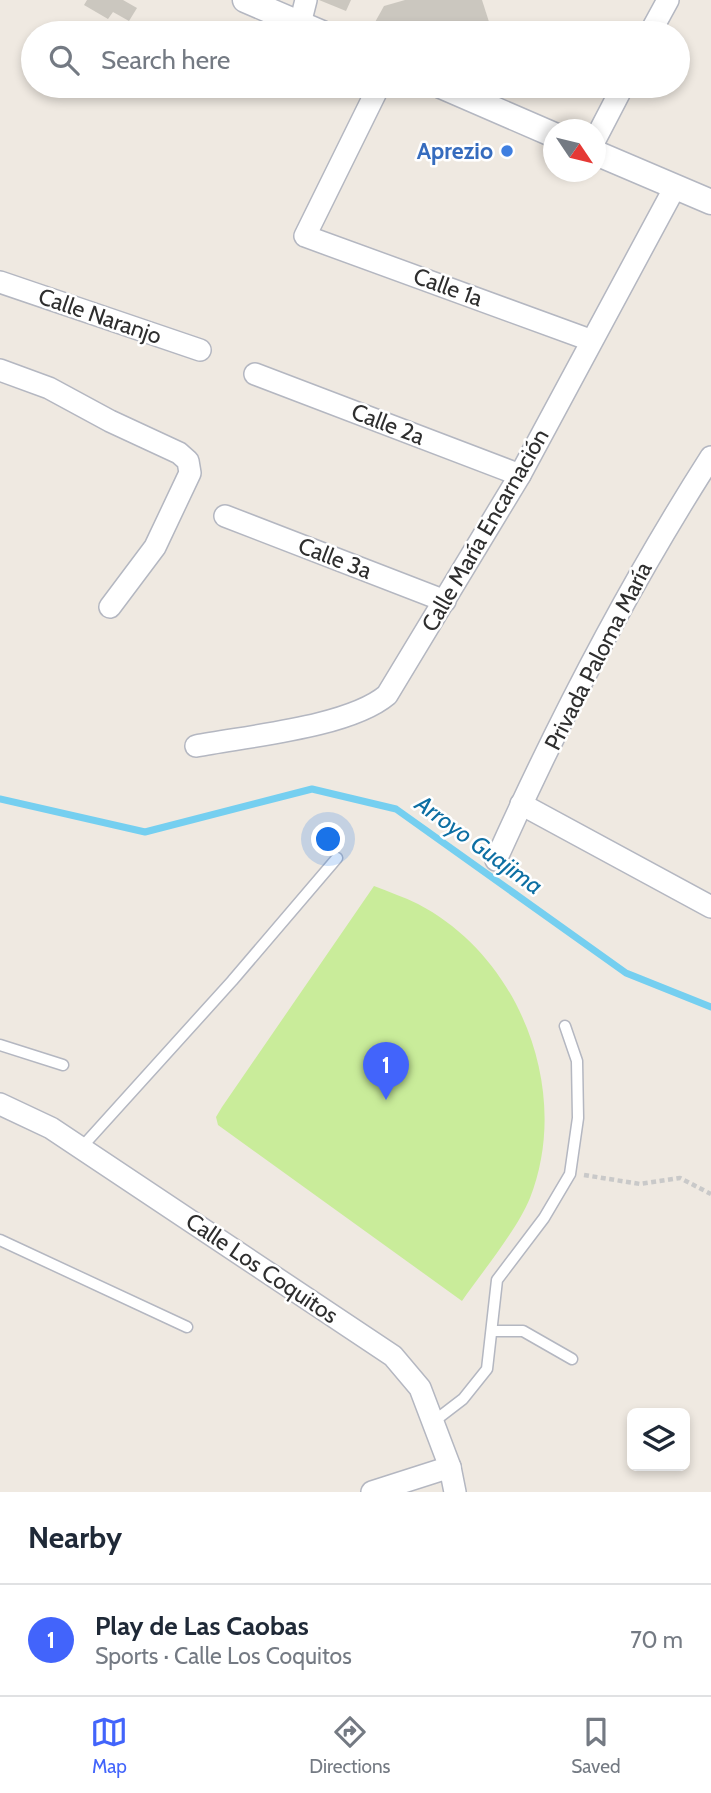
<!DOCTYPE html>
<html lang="en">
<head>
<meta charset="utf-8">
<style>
  body { margin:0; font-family:Cabin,sans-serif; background:#f6f6f7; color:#1f2937 }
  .controls { position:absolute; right:21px; bottom:21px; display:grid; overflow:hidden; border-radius:10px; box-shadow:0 4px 10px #0003 }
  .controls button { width:63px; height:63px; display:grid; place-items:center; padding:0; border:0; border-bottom:2px solid #e0e1e3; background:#fff; color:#1f2937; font:35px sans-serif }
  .compass { position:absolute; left:543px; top:119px; width:63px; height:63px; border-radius:50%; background:#fff; box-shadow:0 4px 10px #0003; rotate:125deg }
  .you { position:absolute; left:329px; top:840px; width:24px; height:24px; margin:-18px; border:5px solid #fff; border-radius:50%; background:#1a73e8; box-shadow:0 0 0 10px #1a73e833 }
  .badge { display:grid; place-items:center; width:46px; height:46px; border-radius:50%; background:#4264fb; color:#fff; font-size:23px; font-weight:700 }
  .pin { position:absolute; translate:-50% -58px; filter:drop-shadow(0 2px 4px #0008) }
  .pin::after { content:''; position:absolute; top:37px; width:24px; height:21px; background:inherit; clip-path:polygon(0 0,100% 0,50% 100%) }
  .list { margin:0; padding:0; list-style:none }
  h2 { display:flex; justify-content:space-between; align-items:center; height:91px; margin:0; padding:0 28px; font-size:30px }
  h2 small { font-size:23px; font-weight:400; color:#747a83 }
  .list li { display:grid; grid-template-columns:46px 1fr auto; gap:21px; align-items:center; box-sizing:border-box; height:112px; padding:0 28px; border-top:2px solid #e0e1e3 }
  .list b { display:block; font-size:26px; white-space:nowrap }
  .list p { margin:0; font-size:23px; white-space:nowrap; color:#747a83 }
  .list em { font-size:23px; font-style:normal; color:#747a83 }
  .icon { flex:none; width:38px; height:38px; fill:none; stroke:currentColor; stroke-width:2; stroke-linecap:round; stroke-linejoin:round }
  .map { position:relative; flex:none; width:711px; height:1492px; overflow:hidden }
  .search { position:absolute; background:#fff; box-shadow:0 4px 10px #0003; left:21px; right:21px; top:21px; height:77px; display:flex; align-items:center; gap:18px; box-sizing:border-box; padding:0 24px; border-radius:38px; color:#747a83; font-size:26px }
  .sheet { height:203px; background:#fff }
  nav { display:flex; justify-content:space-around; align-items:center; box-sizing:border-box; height:98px; border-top:2px solid #e0e1e3; background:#fff; font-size:19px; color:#747a83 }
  nav a { display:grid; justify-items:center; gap:4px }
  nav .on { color:#4264fb }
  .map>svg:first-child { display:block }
</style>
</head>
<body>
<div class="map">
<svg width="711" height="1492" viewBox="0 0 711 1492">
  <rect width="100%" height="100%" fill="#efe9e1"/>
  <path fill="#c9ec9a" d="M374 886C389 892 404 897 418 904 520 957 572 1091 530 1198 517 1230 482 1272 462 1301L218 1125 216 1117 222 1107Z"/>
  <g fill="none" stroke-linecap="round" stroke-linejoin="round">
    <polyline stroke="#75cff0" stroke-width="7" points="0,799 145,832 312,789 396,809 626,973 711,1007"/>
  </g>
  <g fill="#cbc7bf">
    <polygon points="87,0 123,0 137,8 129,21 113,12 108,19 84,5"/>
    <polygon points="319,0 351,0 346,11"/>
    <polygon points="405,0 482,0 490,25 464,33 369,33 384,6"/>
  </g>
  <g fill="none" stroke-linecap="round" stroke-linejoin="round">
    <defs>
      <g id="service">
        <polyline points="0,1045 63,1065"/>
        <polyline points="81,1148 232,981 337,858"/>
        <polyline points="0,1240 187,1327"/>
        <polyline points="494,1331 523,1331 572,1359"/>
        <polyline points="433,1422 463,1399 487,1369 497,1280 544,1218 570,1174 578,1118 577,1061 565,1026"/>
      </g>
      <g id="minor">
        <polyline points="300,24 306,0"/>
        <polyline points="650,33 668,0"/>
        <polyline points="379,86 305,236 590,340"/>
        <polyline points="596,138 623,86"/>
        <polyline points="0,282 200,350"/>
        <polyline points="0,370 49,388 110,421 179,453 188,461 190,473 155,547 110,607"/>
        <polyline points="255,374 520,475"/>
        <polyline points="225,516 445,601"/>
        <path d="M196 746C248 736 349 727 387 695L520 475 675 187"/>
        <polyline points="521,804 711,907"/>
        <path d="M496 860C558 722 629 585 711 457"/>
        <polyline points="0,1104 51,1128 393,1356 420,1388 450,1467 455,1492"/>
        <polyline points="372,1492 450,1467"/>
      </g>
      <g id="tertiary">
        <polyline points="245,0 322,33"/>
        <polyline points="441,86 554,135"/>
        <polyline points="596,153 711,202"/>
      </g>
    </defs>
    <use href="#service" stroke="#b4b7c1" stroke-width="13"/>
    <use href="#minor" stroke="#b4b7c1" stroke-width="24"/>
    <use href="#tertiary" stroke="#b4b7c1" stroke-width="27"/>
    <polyline stroke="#c9c9c9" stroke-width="4.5" stroke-dasharray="5 3.5" stroke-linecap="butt" points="584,1175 640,1184 680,1178 711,1194"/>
    <use href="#service" stroke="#fff" stroke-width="10"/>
    <use href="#minor" stroke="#fff" stroke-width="21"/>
    <use href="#tertiary" stroke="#fff" stroke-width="24"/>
  </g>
  <circle fill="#3f7fe0" stroke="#fff" stroke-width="2.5" cx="507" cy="151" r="7"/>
  <g text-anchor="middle" stroke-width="5" stroke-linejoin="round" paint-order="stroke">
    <g font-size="23" font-weight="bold" fill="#366cbe" stroke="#fff" text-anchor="end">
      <text x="493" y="159">Aprezio</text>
    </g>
    <g font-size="23" fill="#2e2e2e" stroke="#fff">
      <text transform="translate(448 287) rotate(20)" y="8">Calle 1a</text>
      <text transform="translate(100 316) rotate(19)" y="8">Calle Naranjo</text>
      <text transform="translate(388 424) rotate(21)" y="8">Calle 2a</text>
      <text transform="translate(485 530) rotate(-60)" y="8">Calle María Encarnación</text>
      <text transform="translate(335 558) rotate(21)" y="8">Calle 3a</text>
      <text transform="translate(598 656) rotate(-63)" y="8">Privada Paloma María</text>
      <text transform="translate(262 1268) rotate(34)" y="8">Calle Los Coquitos</text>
    </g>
    <g font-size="24" font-style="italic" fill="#0d6fa3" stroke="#fff">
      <text transform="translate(479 845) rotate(36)" y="8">Arroyo Guajima</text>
    </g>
  </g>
</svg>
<div class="controls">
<button><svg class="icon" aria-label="layers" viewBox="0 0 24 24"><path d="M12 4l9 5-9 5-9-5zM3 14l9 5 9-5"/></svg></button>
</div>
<svg class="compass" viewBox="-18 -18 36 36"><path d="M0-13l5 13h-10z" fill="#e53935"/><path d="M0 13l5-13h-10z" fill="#747a83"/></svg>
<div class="you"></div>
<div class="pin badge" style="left:386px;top:1100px">1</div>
<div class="search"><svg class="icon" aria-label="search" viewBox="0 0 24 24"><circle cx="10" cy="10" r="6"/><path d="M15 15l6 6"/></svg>Search here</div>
</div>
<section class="sheet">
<h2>Nearby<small></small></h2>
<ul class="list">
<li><span class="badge">1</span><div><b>Play de Las Caobas</b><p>Sports · Calle Los Coquitos</p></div><em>70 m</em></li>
</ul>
</section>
<nav>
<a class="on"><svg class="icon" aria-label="map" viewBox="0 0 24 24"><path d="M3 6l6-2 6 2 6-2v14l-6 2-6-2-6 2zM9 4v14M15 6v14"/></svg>Map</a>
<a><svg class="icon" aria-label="directions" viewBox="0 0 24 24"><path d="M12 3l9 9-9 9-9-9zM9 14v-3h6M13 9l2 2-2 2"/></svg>Directions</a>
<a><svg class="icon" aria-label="saved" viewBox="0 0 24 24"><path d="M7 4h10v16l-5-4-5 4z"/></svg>Saved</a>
</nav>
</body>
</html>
